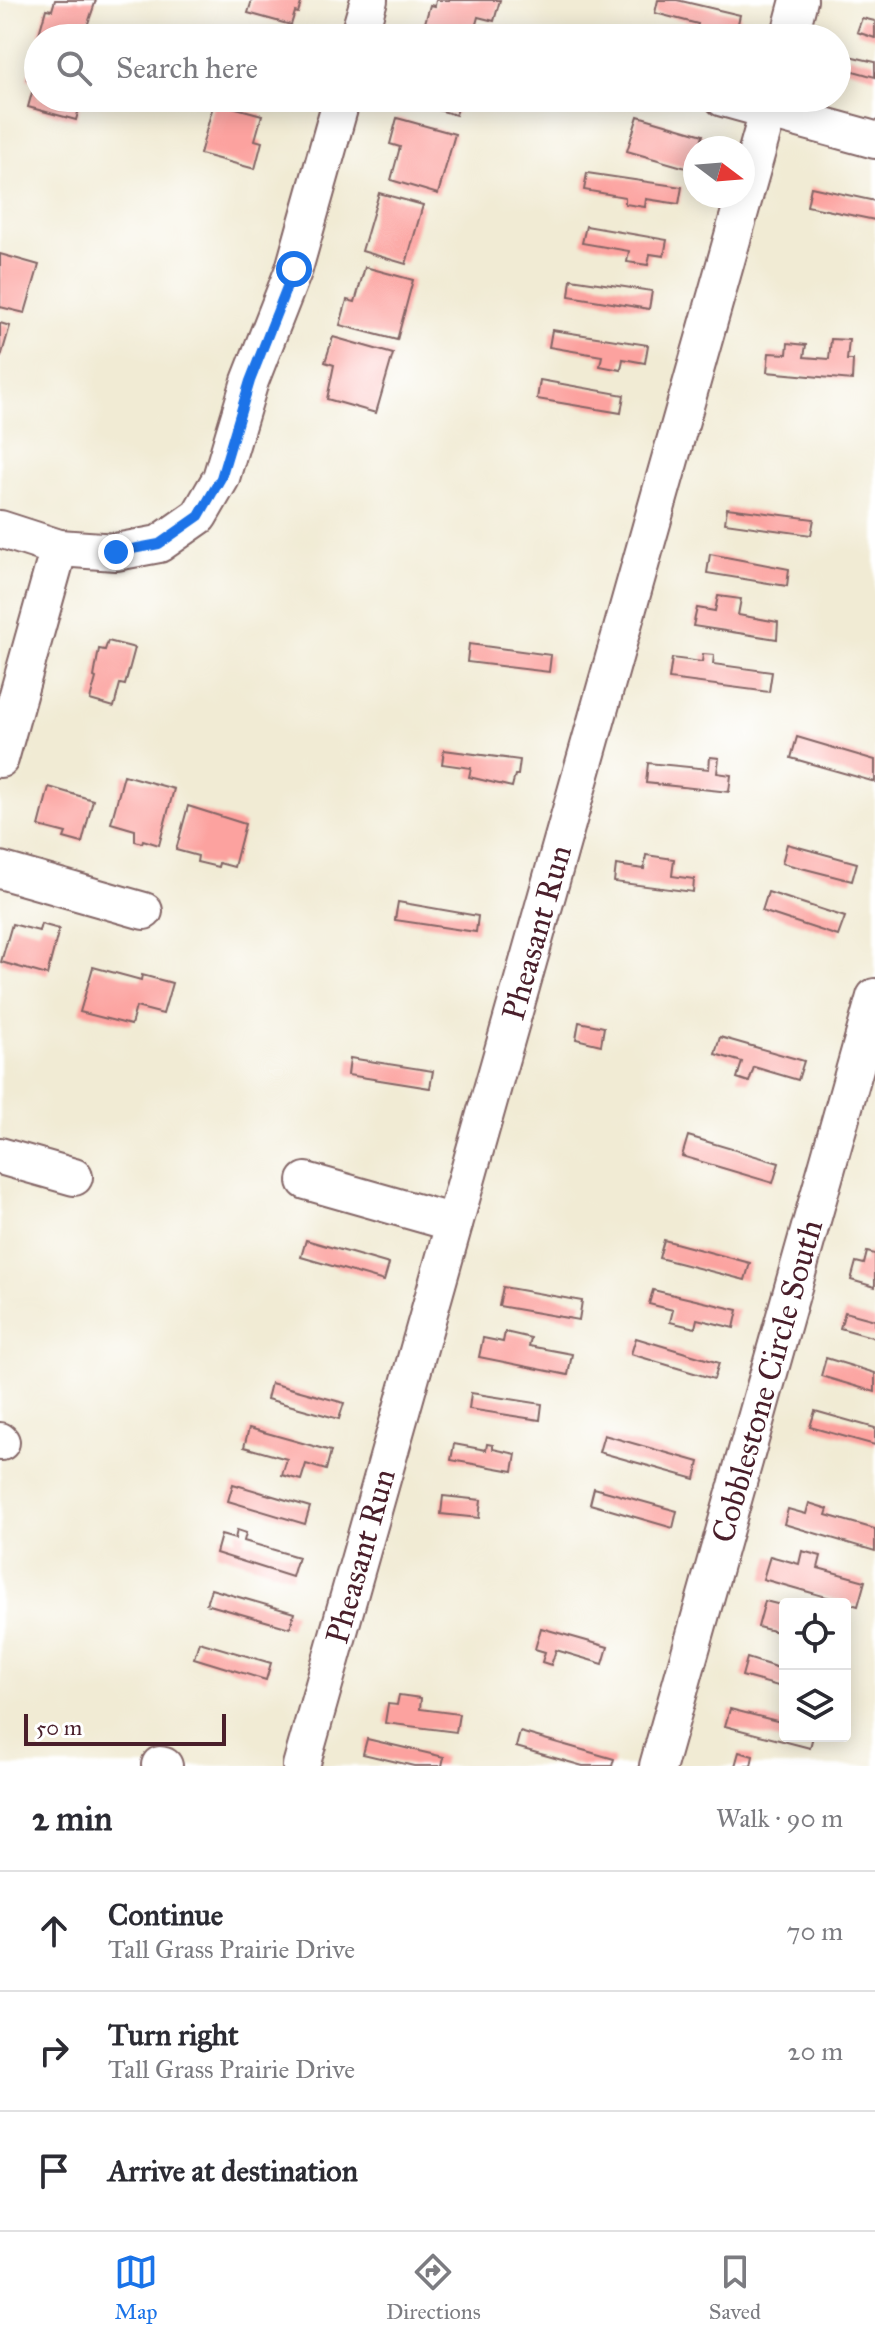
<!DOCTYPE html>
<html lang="en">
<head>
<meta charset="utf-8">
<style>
  body { margin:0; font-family:"IM FELL Great Primer",serif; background:#f2f2f3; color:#2b2b33 }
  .controls { position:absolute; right:24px; bottom:24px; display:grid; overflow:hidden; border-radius:8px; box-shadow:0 4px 20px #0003 }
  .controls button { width:72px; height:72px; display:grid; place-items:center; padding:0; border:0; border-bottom:2px solid #e1e1e2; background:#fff; color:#2b2b33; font:40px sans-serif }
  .compass { position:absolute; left:683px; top:136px; width:72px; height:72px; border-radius:50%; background:#fff; box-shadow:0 4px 20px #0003; rotate:106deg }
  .scale { position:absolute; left:24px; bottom:20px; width:202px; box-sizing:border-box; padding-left:8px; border:4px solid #4a1f2b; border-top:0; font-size:22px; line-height:28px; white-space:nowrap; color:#4a1f2b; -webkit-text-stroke:6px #fff; paint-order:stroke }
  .stop { position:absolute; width:24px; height:24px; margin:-18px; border:6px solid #1a73e8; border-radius:50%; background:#fff }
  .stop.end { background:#1a73e8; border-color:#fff; box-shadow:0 2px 8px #0008 }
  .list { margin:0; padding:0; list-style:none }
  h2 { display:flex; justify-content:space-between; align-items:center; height:104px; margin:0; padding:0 32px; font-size:34px }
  h2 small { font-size:26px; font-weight:400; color:#7c7c81 }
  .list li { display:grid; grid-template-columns:52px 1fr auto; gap:24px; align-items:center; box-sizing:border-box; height:120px; padding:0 32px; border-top:2px solid #e1e1e2 }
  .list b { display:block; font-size:30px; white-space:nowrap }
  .list p { margin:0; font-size:26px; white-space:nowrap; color:#7c7c81 }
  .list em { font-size:26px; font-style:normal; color:#7c7c81 }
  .icon { flex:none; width:44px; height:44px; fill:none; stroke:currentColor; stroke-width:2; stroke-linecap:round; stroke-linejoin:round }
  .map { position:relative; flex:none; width:875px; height:1766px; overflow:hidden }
  .search { position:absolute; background:#fff; box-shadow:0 4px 20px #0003; left:24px; right:24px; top:24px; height:88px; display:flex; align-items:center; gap:20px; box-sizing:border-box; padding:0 28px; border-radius:44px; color:#7c7c81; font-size:30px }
  .sheet { height:464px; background:#fff }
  nav { display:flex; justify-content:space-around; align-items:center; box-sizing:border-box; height:112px; border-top:2px solid #e1e1e2; background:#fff; font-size:22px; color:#7c7c81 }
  nav a { display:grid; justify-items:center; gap:4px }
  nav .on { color:#1a73e8 }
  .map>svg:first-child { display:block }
</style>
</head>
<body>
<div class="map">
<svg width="875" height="1766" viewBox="0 0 875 1766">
  <rect width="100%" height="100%" fill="#fff"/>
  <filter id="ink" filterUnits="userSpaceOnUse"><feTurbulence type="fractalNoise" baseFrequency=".0125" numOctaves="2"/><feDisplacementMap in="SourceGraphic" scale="16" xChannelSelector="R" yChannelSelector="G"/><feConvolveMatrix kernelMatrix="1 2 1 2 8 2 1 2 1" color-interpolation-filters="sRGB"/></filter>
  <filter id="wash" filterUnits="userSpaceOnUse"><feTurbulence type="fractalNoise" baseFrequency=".006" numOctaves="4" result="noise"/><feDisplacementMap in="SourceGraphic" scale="32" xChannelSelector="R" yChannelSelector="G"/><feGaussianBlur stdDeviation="1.8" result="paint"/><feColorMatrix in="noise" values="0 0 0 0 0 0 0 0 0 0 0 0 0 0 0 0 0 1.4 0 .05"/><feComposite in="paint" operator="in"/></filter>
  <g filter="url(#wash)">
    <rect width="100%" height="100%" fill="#f1ebd4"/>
    <g id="blocks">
      <g fill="#fca29f">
        <polygon points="55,0 96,0 83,38 54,38 39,34 46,9 52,10"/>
        <polygon points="252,0 302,0 298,13 295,12 291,25 248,13"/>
        <polygon points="436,0 500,0 494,21 478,17 472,38 453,38 423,30 430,5 435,6"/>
        <polygon points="658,0 677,0 740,15 736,32 719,29 718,38 695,36 698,24 655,13"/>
        <polygon points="862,18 875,21 875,38 857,32"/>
        <polygon points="34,53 38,54 38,82 27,79"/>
        <polygon points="849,56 875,62 875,77 846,69"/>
        <polygon points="38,83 38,98 82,98 76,120 28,107 33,89"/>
        <polygon points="397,98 461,98 456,115"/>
        <polygon points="214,102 262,115 255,140 262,142 255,169 200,154"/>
        <polygon points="638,116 703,135 699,148 695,148 693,170 627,151"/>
        <polygon points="397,118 455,134 438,194 391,180 400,147 390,144"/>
        <polygon points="587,173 682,187 679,204 646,199 645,207 625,204 625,197 584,190"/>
        <polygon points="811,187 875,201 875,220 807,206"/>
        <polygon points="379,193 423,205 406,264 362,251"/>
        <polygon points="586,226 667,240 664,256 650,254 648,265 627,262 629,251 582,243"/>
        <polygon points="0,254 39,265 25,313 0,307"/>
        <polygon points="365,267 413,280 397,340 340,325 347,300 355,302"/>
        <polygon points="571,279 652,291 649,309 569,296"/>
        <polygon points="0,323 10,326 1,357 0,357"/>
        <polygon points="552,330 648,345 645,363 623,359 621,370 600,366 602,356 549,347"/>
        <polygon points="333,337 393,354 376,413 327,399 334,365 325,362"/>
        <polygon points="831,339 849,340 847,360 853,360 852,380 767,372 769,353 787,354 788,343 806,345 804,357 829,359"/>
        <polygon points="540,380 624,395 621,413 537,399"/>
        <polygon points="727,508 814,519 811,535 725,523"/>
        <polygon points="710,554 789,569 787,586 707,573"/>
        <polygon points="718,596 741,599 738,615 778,622 777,639 693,626 697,608 715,611"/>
        <polygon points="108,641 135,648 125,685 120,684 114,707 90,700 96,678 94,677 99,649 105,650"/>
        <polygon points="469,644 551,655 549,672 467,662"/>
        <polygon points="703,654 714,655 713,664 772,672 769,692 669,679 672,658 702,662"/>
        <polygon points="797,737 875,760 875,782 791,758"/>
        <polygon points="444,750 520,760 518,775 515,775 512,787 469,777 471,768 442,764"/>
        <polygon points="710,757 719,758 717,773 731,775 729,792 646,783 648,763 709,769"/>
        <polygon points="124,775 174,789 159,845 143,840 142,843 135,841 135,830 111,823"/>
        <polygon points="49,787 93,800 82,843 64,838 66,833 39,826"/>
        <polygon points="188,806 245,824 234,867 219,863 218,867 197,862 198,856 176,850"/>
        <polygon points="787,844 857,863 852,881 782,863"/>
        <polygon points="646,855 674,859 672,876 694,879 693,892 614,882 616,865 644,869"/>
        <polygon points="768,892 845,917 838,936 762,911"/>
        <polygon points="398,902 478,916 476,932 395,920"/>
        <polygon points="12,924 39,931 41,924 59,929 47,975 1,962"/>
        <polygon points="93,967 141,980 142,975 172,983 163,1014 136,1007 131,1025 80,1012"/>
        <polygon points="579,1022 604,1027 601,1045 576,1039"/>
        <polygon points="720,1037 804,1061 798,1080 754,1067 749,1082 737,1078 742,1062 715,1054"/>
        <polygon points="350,1058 433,1071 430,1088 348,1075"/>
        <polygon points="688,1136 779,1163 773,1183 682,1156"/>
        <polygon points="306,1240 389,1264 384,1281 301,1257"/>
        <polygon points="664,1240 750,1263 745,1280 659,1258"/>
        <polygon points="867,1252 875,1254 875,1287 851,1280 856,1262 864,1264"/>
        <polygon points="503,1287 582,1301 579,1320 499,1306"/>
        <polygon points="653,1290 738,1310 734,1328 697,1319 695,1328 670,1322 673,1310 649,1304"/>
        <polygon points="845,1312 875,1320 875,1338 840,1328"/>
        <polygon points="505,1332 531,1338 529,1346 572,1354 568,1375 479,1357 483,1338 503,1342"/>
        <polygon points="636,1338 719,1363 714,1379 631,1354"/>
        <polygon points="826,1358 875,1373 875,1392 821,1376"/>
        <polygon points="271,1383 344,1403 339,1419 267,1399"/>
        <polygon points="471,1393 542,1404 540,1420 469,1409"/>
        <polygon points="815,1411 875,1428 875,1445 810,1427"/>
        <polygon points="249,1428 331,1451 326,1470 306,1464 301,1480 282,1475 287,1459 244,1447"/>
        <polygon points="604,1435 699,1462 695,1479 599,1452"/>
        <polygon points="454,1444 486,1450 487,1444 493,1445 493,1449 516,1454 513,1471 451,1460"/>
        <polygon points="233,1484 310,1507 305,1524 228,1501"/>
        <polygon points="594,1488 677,1511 673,1528 590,1504"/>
        <polygon points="443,1496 481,1500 479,1518 441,1514"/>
        <polygon points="809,1503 828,1509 826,1515 875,1529 875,1551 784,1524 788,1509 806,1514"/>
        <polygon points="237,1530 246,1533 244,1541 298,1557 292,1577 216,1553 221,1535 235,1539"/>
        <polygon points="802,1551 821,1556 818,1568 865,1581 858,1606 763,1579 770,1556 799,1564"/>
        <polygon points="211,1589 294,1613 290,1628 206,1604"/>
        <polygon points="765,1601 785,1606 785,1634 758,1627"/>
        <polygon points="541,1628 608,1647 603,1664 556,1650 551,1665 542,1662 545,1652 535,1649"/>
        <polygon points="199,1642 271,1663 266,1680 194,1658"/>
        <polygon points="747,1658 785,1670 785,1688 742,1676"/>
        <polygon points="399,1695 421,1698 420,1709 459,1714 456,1732 385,1723 388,1704 397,1705"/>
        <polygon points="730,1709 785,1723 785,1736 813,1736 810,1748 725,1726"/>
        <polygon points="520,1732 614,1759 612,1766 583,1766 516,1747"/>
        <polygon points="367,1739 444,1757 442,1766 414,1766 363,1754"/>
        <polygon points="739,1752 753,1756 751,1766 735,1766"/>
      </g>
    </g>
  </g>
  <g filter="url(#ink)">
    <use href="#blocks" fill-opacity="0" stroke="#846666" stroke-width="2"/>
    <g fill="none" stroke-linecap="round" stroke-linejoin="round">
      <defs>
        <g id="minor">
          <polyline points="358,38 369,0"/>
          <polyline points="789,38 799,0"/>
          <polyline points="723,98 875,140"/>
          <polyline points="0,529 59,548 116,552 159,544 199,516 221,478 250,381 294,269 342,98"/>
          <polyline points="0,759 59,548"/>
          <polyline points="0,870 144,911"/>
          <polyline points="0,1156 74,1177"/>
          <polyline points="306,1181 454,1223"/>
          <polyline points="0,1441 1,1442"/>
          <polyline points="160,1765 164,1766"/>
          <path id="s1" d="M301 1766 772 98"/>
          <path id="s2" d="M658 1766 875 997"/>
        </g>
      </defs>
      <use href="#minor" stroke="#846666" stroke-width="40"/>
      <use href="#minor" stroke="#fff" stroke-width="36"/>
    </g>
  </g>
  <g fill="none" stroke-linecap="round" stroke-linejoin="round" filter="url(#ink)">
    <polyline stroke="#1a73e8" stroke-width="10" points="116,552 159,544 199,516 221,478 250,381 294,269"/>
  </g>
  <g text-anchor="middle" stroke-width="8" stroke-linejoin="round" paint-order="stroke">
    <g font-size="32" fill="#4a1f2b" stroke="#fff">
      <text dy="11" stroke="none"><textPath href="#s1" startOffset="866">Pheasant Run</textPath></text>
      <text dy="11" stroke="none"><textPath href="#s2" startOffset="400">Cobblestone Circle South</textPath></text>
      <text dy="11" stroke="none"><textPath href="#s1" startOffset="218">Pheasant Run</textPath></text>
    </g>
  </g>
</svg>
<div class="controls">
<button><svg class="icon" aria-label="locate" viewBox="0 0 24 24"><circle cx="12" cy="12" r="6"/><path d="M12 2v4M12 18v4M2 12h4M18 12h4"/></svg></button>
<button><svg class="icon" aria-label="layers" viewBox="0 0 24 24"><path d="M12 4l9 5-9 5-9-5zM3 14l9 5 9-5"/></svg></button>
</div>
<svg class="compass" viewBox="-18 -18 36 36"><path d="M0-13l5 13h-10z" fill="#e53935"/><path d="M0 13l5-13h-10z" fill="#7c7c81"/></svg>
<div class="scale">50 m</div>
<div class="stop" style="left:294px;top:269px"></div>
<div class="stop end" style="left:116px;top:552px"></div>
<div class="search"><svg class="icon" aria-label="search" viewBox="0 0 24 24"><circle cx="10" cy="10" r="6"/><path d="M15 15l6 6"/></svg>Search here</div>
</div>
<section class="sheet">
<h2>2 min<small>Walk · 90 m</small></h2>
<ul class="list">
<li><svg class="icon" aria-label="ahead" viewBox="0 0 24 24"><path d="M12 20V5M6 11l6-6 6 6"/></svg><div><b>Continue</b><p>Tall Grass Prairie Drive</p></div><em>70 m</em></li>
<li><svg class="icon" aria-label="right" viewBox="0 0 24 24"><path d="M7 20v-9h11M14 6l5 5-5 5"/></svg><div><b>Turn right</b><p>Tall Grass Prairie Drive</p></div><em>20 m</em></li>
<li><svg class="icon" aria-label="arrive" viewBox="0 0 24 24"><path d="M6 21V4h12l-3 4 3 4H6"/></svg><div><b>Arrive at destination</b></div></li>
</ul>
</section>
<nav>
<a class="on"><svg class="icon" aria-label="map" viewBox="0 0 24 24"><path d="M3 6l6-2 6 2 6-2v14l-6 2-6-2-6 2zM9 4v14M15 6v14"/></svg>Map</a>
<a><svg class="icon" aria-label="directions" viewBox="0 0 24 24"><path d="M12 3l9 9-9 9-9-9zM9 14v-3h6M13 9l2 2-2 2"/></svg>Directions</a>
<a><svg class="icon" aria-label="saved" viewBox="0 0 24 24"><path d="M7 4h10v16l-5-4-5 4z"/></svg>Saved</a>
</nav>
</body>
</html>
